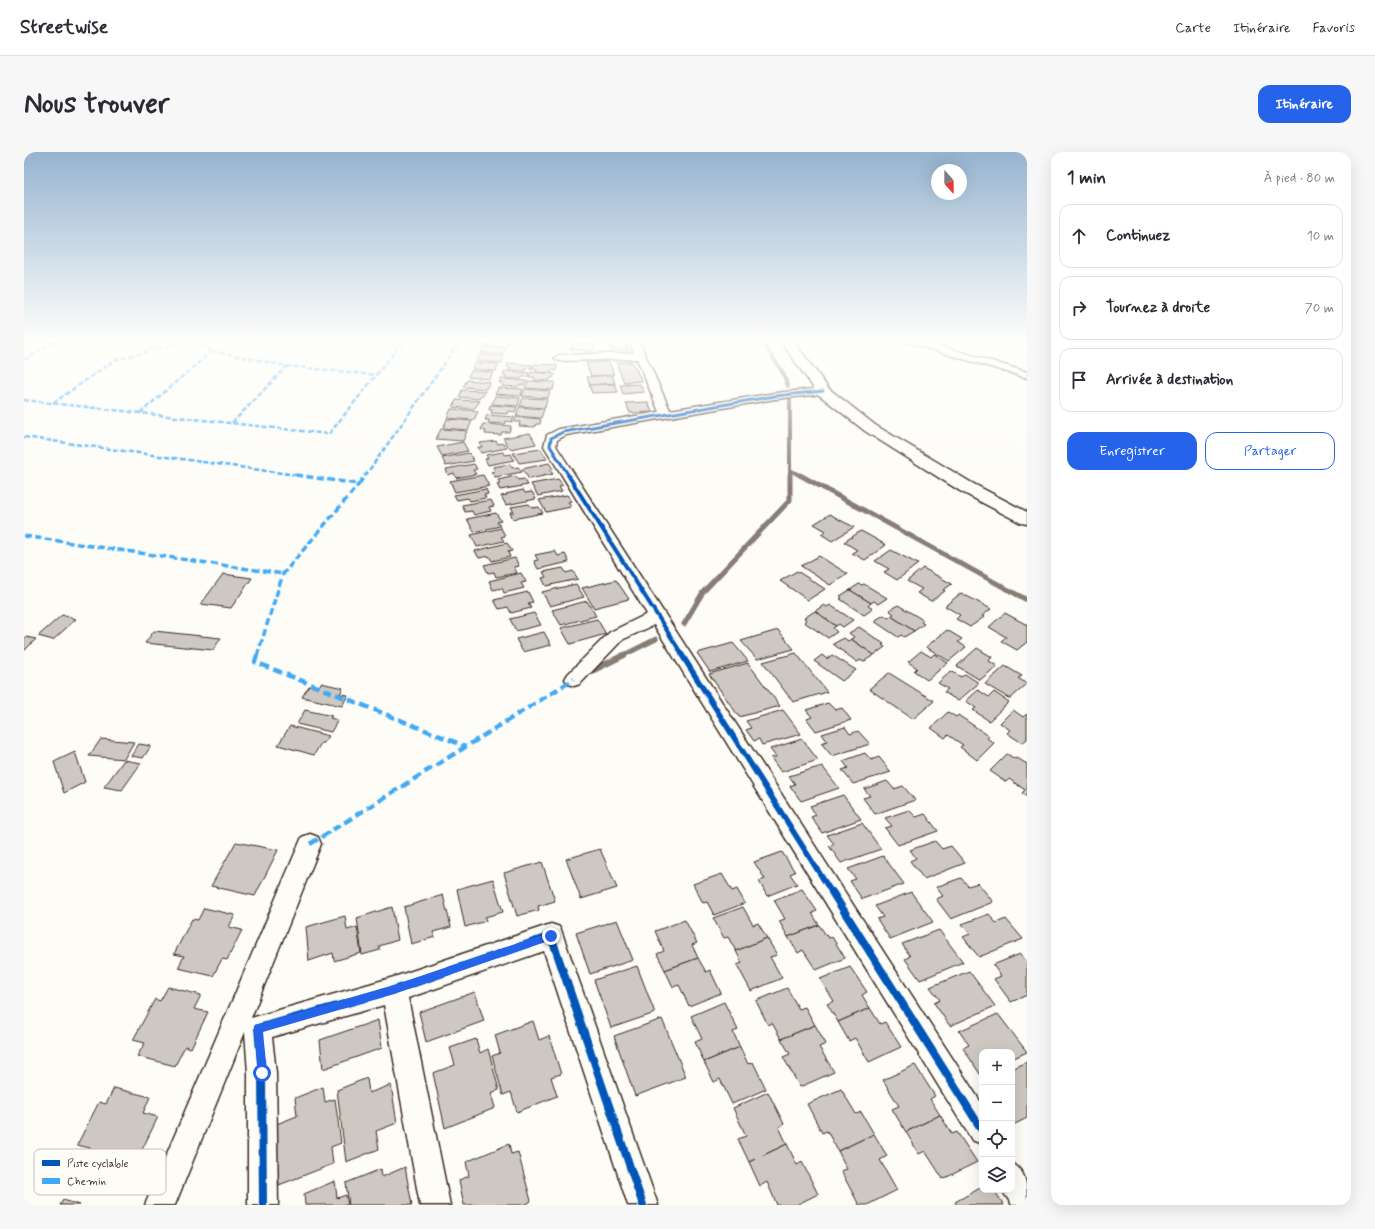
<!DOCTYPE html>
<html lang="fr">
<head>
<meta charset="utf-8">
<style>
  body { margin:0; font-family:Mynerve,sans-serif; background:#f7f7f7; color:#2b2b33 }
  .controls { position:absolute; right:12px; bottom:12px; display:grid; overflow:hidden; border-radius:8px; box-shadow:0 4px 16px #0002 }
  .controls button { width:36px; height:36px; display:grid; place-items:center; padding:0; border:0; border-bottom:1px solid #e1e1e2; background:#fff; color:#2b2b33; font:20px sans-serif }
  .compass { position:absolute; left:907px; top:12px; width:36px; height:36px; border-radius:50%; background:#fff; box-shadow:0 4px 16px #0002; rotate:159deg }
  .stop { position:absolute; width:12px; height:12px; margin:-9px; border:3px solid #2563eb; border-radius:50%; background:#fff }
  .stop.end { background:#2563eb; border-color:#fff; box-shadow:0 1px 4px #0008 }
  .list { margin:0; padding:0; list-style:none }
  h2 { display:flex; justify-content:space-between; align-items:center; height:52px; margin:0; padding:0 16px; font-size:17px }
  h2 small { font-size:13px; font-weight:400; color:#7c7c81 }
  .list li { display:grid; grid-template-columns:26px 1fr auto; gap:12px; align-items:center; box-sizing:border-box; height:64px; margin:0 8px 8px; padding:0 8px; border:1px solid #e1e1e2; border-radius:12px }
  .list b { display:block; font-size:15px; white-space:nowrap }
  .list em { font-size:13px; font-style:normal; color:#7c7c81 }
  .actions { display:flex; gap:8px; padding:12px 16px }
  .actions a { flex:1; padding:9px 0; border:1px solid #2563eb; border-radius:12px; text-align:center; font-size:14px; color:#2563eb }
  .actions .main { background:#2563eb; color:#fff }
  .icon { flex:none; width:22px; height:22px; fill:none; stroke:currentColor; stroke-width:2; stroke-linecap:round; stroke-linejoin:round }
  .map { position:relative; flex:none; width:1003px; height:1053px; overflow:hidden; border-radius:12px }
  header { display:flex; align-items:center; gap:24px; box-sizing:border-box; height:56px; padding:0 20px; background:#fff; border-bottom:1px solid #e1e1e2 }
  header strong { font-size:19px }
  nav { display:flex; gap:22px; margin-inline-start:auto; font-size:14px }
  .intro { display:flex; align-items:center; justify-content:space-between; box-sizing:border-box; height:96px; padding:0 24px }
  h1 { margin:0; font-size:28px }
  .button { padding:10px 18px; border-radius:12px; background:#2563eb; color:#fff; font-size:14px; font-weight:700 }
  main { display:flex; gap:24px; padding:0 24px }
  aside { flex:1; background:#fff; border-radius:12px; box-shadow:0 4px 16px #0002 }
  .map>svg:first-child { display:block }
</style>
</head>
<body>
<header>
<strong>Streetwise</strong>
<nav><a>Carte</a><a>Itinéraire</a><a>Favoris</a></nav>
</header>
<div class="intro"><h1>Nous trouver</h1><a class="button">Itinéraire</a></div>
<main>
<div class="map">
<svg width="1003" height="1053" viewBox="0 0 1003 1053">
  <rect width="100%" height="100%" fill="#fdfcf7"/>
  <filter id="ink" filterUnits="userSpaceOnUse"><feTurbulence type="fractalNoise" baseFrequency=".025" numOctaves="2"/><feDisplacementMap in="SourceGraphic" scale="8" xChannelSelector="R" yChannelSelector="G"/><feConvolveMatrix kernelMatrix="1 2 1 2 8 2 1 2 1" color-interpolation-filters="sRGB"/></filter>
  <g filter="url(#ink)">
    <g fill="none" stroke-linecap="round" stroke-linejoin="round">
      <g stroke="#887d74" stroke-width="4">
        <polyline points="737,187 759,221 764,234"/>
        <polyline points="766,248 766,324"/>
        <polyline points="766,318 777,324"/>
      </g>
      <g stroke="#887d74" stroke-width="5">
        <polyline points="776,323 1003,448"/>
        <polyline points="660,472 679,440 766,348 766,323"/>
        <polyline points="598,504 632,487"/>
      </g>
      <polyline stroke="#887d74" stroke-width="6" points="562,522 600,503"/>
    </g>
    <g fill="#cdc8c2" stroke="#3b2a1e">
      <polygon points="461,187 479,187 485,188 483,194 459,193"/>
      <polygon points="585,189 607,189 609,193 603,193 604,198 587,198"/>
      <polygon points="550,190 572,192 568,200 546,197"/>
      <polygon points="460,195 481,196 479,202 457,201"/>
      <polygon points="455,203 480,204 478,211 453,209"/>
      <polygon points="585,210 590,223 567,224 562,211"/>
      <polygon points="608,210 618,229 600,230 592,211"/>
      <polygon points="451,211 475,212 472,219 448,217"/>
      <polygon points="484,211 508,213 507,217 502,216 501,219 485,218 486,215 483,215"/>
      <polygon points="510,212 533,213 532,219 527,218 527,221 512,220 513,217 508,217"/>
      <polygon points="447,219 469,220 466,227 444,225"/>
      <polygon points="481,219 505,221 504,225 498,225 497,227 481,226 482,224 479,223"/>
      <polygon points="507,220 531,222 529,226 526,226 525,229 510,228 511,225 505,225"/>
      <polygon points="588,223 591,231 566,233 563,225"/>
      <polygon points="477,227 502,229 500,233 495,233 494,235 478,234 479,231 475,231"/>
      <polygon points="443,228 466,230 462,237 439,235"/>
      <polygon points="504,229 519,230 531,230 529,238 501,236"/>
      <polygon points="591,232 594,240 568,241 565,233"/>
      <polygon points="616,232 620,240 599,242 596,233"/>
      <polygon points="474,236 499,237 497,244 471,242"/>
      <polygon points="501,237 526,239 524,246 498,244"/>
      <polygon points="438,238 461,239 459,244 456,244 454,247 435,245"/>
      <polygon points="471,244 496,246 494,254 468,252"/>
      <polygon points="499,246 523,247 521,256 496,254"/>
      <polygon points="432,248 456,249 450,257 429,255"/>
      <polygon points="624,250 628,260 606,261 602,251"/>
      <polygon points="466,253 493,255 491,260 485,259 484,262 467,261 468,258 465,258"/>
      <polygon points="495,255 520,257 517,266 492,264"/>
      <polygon points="427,257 454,259 450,268 423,266"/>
      <polygon points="463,263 490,265 488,270 482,269 481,272 464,271 465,268 461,268"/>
      <polygon points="492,265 517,267 516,272 512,272 511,275 495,274 496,270 490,270"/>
      <polygon points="423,267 448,269 444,278 419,276"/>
      <polygon points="459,272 487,274 485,280 478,280 477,283 461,282 462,279 457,278"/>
      <polygon points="417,277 443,279 439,289 412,287"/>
      <polygon points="506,281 512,292 486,297 479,286"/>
      <polygon points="472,289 474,292 480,291 483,296 457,301 454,295 458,295 456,291"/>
      <polygon points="439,290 444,299 418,304 413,295"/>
      <polygon points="517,297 523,307 495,311 489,301"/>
      <polygon points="479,300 481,303 487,302 490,308 464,313 461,307 464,306 462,303"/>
      <polygon points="445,301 450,309 422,314 418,306"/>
      <polygon points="525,311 529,317 526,318 529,322 505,327 498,317"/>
      <polygon points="450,312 453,317 449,318 452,322 432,326 430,321 424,323 422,317"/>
      <polygon points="486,312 488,316 494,315 498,320 471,325 467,320 471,319 469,315"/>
      <polygon points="459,323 465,334 431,340 426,329"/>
      <polygon points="491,324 494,328 500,327 504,333 476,338 473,332 476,332 474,328"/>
      <polygon points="534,327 539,333 535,334 538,339 514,344 507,332"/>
      <polygon points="462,337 464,342 460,343 462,346 446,349 444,346 433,348 430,343"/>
      <polygon points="499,338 501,341 508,340 512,347 482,353 477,344 483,343 482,342"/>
      <polygon points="543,343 548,349 544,350 547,355 522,360 515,348"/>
      <polygon points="467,348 470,354 465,355 467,359 450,363 448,359 441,360 438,353"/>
      <polygon points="505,352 508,356 515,355 519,361 489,367 486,360 490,360 487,355"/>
      <polygon points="472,361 477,369 473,370 476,374 450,380 443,367"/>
      <polygon points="806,362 816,368 830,375 808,389 797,382 802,379 790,372"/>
      <polygon points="477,376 481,384 477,385 480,389 453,395 447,383"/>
      <polygon points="837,379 848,385 862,393 841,408 828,401 833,398 820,390"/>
      <polygon points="483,391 488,399 484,400 486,405 468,409 465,404 455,406 451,399"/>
      <polygon points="867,398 894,412 873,428 860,420 865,417 851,409"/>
      <polygon points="531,399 534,404 541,402 545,410 514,417 510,409 514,408 511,403"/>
      <polygon points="795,404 824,422 806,433 777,414"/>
      <polygon points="491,406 495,414 490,415 493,421 472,425 470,420 464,421 460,413"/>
      <polygon points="539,416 542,421 549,419 554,427 522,434 518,426 522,425 519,420"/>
      <polygon points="899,416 928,432 919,438 921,439 907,449 893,441 898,437 883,429"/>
      <polygon points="773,419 801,437 784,448 756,429"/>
      <polygon points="497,421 502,430 497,431 500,436 480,441 478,436 469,438 465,429"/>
      <polygon points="199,422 228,426 207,456 177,452"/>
      <polygon points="592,428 605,447 570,456 558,436"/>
      <polygon points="552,432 560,445 526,454 518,440"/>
      <polygon points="835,432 838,433 840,432 863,446 854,452 850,449 847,451 826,438"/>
      <polygon points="826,438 847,451 844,454 849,457 840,463 816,447 818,446 816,444"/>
      <polygon points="504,440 509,450 504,451 507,456 487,461 484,455 475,457 470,448"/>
      <polygon points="937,441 967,457 958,464 960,465 946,475 932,467 936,463 921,454"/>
      <polygon points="563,449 572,464 537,473 528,458"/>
      <polygon points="800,453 803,455 806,453 829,468 819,475 815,472 812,474 791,459"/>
      <polygon points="874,453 899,468 897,470 900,472 890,479 867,464 870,462 865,458"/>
      <polygon points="791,459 812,474 809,476 813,480 804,486 780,470 782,468 780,466"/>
      <polygon points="510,461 517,473 492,479 486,467"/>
      <polygon points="981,461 1003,473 1003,490 993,498 977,489 982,485 965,475"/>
      <polygon points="38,463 52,467 29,488 14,484"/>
      <polygon points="860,463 864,466 867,464 890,479 880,485 877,483 874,485 850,469"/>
      <polygon points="573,467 582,482 546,492 537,476"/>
      <polygon points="835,475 860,492 858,493 861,495 850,503 827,487 830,485 825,481"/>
      <polygon points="754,478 770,497 733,507 717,489"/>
      <polygon points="923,478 938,487 934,490 942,495 925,509 902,495"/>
      <polygon points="130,479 197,486 189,498 121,491"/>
      <polygon points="520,480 527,493 499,500 492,487"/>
      <polygon points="2,485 12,487 0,499 0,487"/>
      <polygon points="820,486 824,489 827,487 850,503 839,510 837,508 833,510 809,492"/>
      <polygon points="709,491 724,509 686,520 673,501"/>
      <polygon points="953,496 968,505 965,509 973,514 956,528 933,514"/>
      <polygon points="897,499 907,505 910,502 924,511 903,528 890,519 893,516 884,510"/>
      <polygon points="772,501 803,540 769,550 739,510"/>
      <polygon points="798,503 803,507 808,503 832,518 818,529 790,509"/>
      <polygon points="724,511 756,554 715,565 685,522"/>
      <polygon points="981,514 998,524 994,526 1003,532 986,547 961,532"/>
      <polygon points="927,519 937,525 941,522 955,531 934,549 920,540 924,537 914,531"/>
      <polygon points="865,521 910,549 889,567 845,537"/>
      <polygon points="297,531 319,536 316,542 324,543 318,554 278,545 285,534 294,536"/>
      <polygon points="954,538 965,545 970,540 985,550 965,569 949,558 952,556 942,549"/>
      <polygon points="804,551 811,558 818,556 827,568 792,579 783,567 788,565 782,558"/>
      <polygon points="281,558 308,564 306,566 314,568 307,580 273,572"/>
      <polygon points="759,558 777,582 738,593 735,587 730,589 722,578 727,576 722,569"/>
      <polygon points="989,558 999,565 1003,562 1003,587 998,591 983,581 986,578 976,571"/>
      <polygon points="924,560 932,565 934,563 965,584 963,586 970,591 953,608 936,595 939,593 924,583 921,586 907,576"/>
      <polygon points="266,574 305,584 300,591 297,591 290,603 254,593"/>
      <polygon points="821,575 826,582 834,579 846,592 808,604 797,591 803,589 798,582"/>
      <polygon points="77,587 110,590 100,607 65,604"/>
      <polygon points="778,587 794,608 757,620 747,606 752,605 746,597"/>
      <polygon points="115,592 127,594 119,606 107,604"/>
      <polygon points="51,600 61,630 40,641 30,610"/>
      <polygon points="841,601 847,608 855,605 867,620 829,632 818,618 824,616 819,609"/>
      <polygon points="983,602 991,607 993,606 1003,612 1003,645 998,641 1001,638 985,627 982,630 966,619"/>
      <polygon points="100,608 117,611 98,638 80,635"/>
      <polygon points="798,614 815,636 777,649 766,634 771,632 765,624"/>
      <polygon points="863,629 870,637 879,634 891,648 851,662 839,646 846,644 840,637"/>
      <polygon points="819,643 837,667 798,681 787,665 792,663 786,654"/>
      <polygon points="885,658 892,665 901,662 914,679 874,693 861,676 868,674 861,666"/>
      <polygon points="838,671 857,697 817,711 805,694 810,692 803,683"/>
      <polygon points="911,689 918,697 927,694 941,711 900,727 886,709 892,706 886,698"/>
      <polygon points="212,690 254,698 231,744 187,734"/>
      <polygon points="576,697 593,736 557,747 542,707"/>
      <polygon points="758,700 771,720 766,722 773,732 743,744 735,729 741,727 730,710"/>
      <polygon points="859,704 880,732 838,747 826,729 832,727 824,717"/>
      <polygon points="518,710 531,749 514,754 515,758 493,764 480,721"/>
      <polygon points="698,722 708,739 713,737 721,751 690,763 683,750 679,751 669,732"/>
      <polygon points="937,726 944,734 954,731 969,750 927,767 912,747 919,744 912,735"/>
      <polygon points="469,727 479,760 461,765 462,769 441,775 433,737"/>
      <polygon points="778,737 793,759 788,761 795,773 764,785 755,769 761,767 750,748"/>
      <polygon points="887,740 909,770 866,787 853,767 859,765 851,754"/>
      <polygon points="419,743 427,775 409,780 411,785 387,792 380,755"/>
      <polygon points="368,755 374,788 355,794 356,798 338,803 333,766"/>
      <polygon points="719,755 729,773 734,771 743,786 712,799 704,785 700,786 689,766"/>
      <polygon points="180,756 211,763 205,775 218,778 203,808 198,807 189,824 154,816 160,804 150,802 168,767 174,768"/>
      <polygon points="965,762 972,771 982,767 999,787 955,805 939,785 946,782 938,772"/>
      <polygon points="321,764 323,778 333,775 337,801 310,809 309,801 285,809 282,775"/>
      <polygon points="593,768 609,808 566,822 552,781"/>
      <polygon points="661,768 673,791 668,793 674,806 641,818 633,802 640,799 631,779"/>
      <polygon points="795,773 804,786 808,785 821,806 792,818 779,798 774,801 764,785"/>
      <polygon points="915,778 939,810 896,828 881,807 886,804 878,792"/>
      <polygon points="743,786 753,803 746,805 758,826 727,839 713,813 718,811 712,799"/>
      <polygon points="996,802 1003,810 1003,843 987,850 970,827 977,824 969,813"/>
      <polygon points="674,806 682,820 686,818 697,841 665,854 655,833 649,835 641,818"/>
      <polygon points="613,814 631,861 587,876 570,828"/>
      <polygon points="826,815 843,840 838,843 846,856 814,870 803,852 810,849 796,827"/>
      <polygon points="945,819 971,854 926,874 910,851 916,848 906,835"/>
      <polygon points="144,835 177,843 170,857 184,860 167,896 161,894 151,914 113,904 121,891 109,888 131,847 136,849"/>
      <polygon points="763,836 775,857 781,855 791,873 757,887 748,871 744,873 732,849"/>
      <polygon points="451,840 460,869 402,890 395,860"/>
      <polygon points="700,850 714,878 709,880 716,895 680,910 671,890 678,887 667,864"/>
      <polygon points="846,856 856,872 861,870 877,895 845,910 831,886 825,889 814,870"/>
      <polygon points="974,862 1003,900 988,907 988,900 958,900 958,921 956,922 939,896 945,893 935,879"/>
      <polygon points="638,867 662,925 611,944 590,884"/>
      <polygon points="354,868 358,896 299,917 296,888"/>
      <polygon points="509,869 515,888 525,884 537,922 527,925 533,944 493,960 487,940 479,943 468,904 476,901 471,883"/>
      <polygon points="791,873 802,892 795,895 810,920 776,935 759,905 766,902 757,887"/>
      <polygon points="452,887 456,901 464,897 475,938 467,941 471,956 421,976 409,921 431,913 426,896"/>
      <polygon points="716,895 724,912 729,910 742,937 708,952 696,927 690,930 680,910"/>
      <polygon points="1003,910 1003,966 989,973 988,917"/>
      <polygon points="891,913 911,944 906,947 916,963 882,980 868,957 875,954 859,928"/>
      <polygon points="343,926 345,941 367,933 373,971 352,979 355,997 322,1010 313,938"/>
      <polygon points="299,935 301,950 311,947 317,991 307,995 309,1012 255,1033 250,973 273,964 271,946"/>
      <polygon points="90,936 126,945 119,961 134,965 113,1008 104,1005 93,1027 55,1016 66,996 53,993 75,950 82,952"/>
      <polygon points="817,937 832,962 837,960 850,982 814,999 803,979 798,981 783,952"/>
      <polygon points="744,940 760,972 755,975 763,992 725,1010 714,987 722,984 709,956"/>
      <polygon points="916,963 928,982 933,980 953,1010 919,1027 901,999 895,1002 882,980"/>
      <polygon points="850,982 863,1004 856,1008 873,1038 843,1053 835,1053 817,1019 823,1017 814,999"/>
      <polygon points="485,992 487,1002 494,1000 507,1049 501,1053 440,1053 435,1028 445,1024 442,1010"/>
      <polygon points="763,992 773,1013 778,1010 794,1042 772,1053 753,1053 743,1030 736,1034 725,1010"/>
      <polygon points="381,1015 388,1053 325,1053 322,1031 357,1017 358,1025"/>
      <polygon points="311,1029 313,1046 322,1043 324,1053 281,1053 280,1042"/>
      <polygon points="958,1035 958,1038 970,1038 980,1053 933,1053 931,1050"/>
      <polygon points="39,1048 56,1053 36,1053"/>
    </g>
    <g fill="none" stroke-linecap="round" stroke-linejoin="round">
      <defs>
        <g id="minor">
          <polygon points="604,187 614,187 646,258 751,241 799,236 805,239 799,242 751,247 542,283 533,288 532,294 958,952 958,992 948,988 630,473 598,488 556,532 550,534 544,532 541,527 544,522 586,480 623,462 520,294 523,283 535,277 635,260 613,207 535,209 530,206 535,203 610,201"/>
          <polygon points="878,187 895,187 1003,220 1003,226 879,189"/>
          <polygon points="286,682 294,685 297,692 227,866 370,825 527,772 536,775 634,1053 604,1053 520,799 384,846 426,1053 396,1053 360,853 248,885 252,921 254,1053 224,1053 224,921 221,880 151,1053 121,1053 275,692 278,685"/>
          <path d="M988 1011C1003 1020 1003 1033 1003 1053H988L978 1038H988Z"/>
        </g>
        <polygon id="tertiary" points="755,187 768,187 804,236 851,273 948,331 1003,360 1003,372 997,371 936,339 841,279 794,242"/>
      </defs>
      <use href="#minor" stroke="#3b2a1e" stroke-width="3"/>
      <use href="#tertiary" stroke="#3b2a1e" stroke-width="3"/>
      <use href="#minor" fill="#fdfcf7" fill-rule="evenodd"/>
      <use href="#tertiary" fill="#fdfcf7" fill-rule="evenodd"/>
      <g stroke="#3fa9f5" stroke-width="2.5" stroke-dasharray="5 2.5" stroke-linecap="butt">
        <polyline points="170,187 188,199 263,214 353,223"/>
        <polyline points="323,187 377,194"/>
        <polyline points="0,208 34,187"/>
        <polyline points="0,248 305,282 381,187"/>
        <polyline points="29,251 91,208 169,187"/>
        <polyline points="116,261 188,199"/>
        <polyline points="208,271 263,214"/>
        <polyline points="0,285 279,324"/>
        <polyline points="341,324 437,188"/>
      </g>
      <g stroke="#3fa9f5" stroke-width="3.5" stroke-dasharray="7 3.5" stroke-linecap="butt">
        <polyline points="272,323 335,332 341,323"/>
        <polyline points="0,384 259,422"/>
        <polyline points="233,504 259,422 335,332"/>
      </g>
      <g stroke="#3fa9f5" stroke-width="4.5" stroke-dasharray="9 4.5" stroke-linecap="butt">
        <polyline points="233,503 231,510 441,594"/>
        <polyline points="286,692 550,527"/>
      </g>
      <defs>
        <polyline id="cycleway-far3" points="545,324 526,294 527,286 539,280 751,244 799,239"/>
        <polyline id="cycleway-far2" points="544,323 659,504"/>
        <polyline id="cycleway-far1" points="658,503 808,741"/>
        <g id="cycleway">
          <polyline points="808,740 958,978"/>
          <polyline points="239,1053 238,921 234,876 370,838 527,784 619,1053"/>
        </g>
      </defs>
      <use href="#cycleway-far3" stroke="#fdfcf7" stroke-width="4.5"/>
      <use href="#cycleway-far2" stroke="#fdfcf7" stroke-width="6"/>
      <use href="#cycleway-far1" stroke="#fdfcf7" stroke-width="8"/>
      <use href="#cycleway" stroke="#fdfcf7" stroke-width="10"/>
      <use href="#cycleway-far3" stroke="#0057b8" stroke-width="3"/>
      <use href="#cycleway-far2" stroke="#0057b8" stroke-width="4"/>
      <use href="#cycleway-far1" stroke="#0057b8" stroke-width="5.5"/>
      <use href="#cycleway" stroke="#0057b8" stroke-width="8"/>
    </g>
  </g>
  <linearGradient id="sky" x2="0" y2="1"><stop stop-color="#96b4d0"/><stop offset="0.56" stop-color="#fefefb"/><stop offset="1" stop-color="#fefefb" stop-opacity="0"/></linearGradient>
  <rect width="1003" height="335" fill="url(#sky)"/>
  <polygon fill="#2563eb" points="527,780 530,781 532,784 530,787 527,788 370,842 239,880 243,921 241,924 238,926 234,924 230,876 231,873 370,833"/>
  <rect x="10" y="997" width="132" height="46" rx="6" fill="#fdfcf7" stroke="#c3bdb6" stroke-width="1"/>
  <rect x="18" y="1008" width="18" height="6" fill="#0057b8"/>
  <rect x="18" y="1026" width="18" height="6" fill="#3fa9f5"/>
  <g font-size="11" fill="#3b2a1e">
    <text x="43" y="1015">Piste cyclable</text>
    <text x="43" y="1033">Chemin</text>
  </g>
</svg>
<div class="controls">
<button>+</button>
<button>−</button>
<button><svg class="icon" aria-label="locate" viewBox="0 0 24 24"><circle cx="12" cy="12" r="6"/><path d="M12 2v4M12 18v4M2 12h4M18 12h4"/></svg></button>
<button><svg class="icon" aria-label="layers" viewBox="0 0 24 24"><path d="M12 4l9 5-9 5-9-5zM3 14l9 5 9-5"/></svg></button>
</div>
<svg class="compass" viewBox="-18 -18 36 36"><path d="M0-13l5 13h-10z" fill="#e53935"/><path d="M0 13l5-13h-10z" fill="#7c7c81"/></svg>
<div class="stop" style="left:238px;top:921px"></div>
<div class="stop end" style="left:527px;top:784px"></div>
</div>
<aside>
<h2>1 min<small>À pied · 80 m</small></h2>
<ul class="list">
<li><svg class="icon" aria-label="ahead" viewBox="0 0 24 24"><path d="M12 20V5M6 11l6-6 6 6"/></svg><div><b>Continuez</b></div><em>10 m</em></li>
<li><svg class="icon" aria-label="right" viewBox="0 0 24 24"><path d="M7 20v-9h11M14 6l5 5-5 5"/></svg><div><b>Tournez à droite</b></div><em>70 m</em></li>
<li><svg class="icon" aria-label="arrive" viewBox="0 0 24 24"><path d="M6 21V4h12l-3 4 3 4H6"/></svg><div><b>Arrivée à destination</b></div></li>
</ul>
<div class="actions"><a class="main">Enregistrer</a><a>Partager</a></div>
</aside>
</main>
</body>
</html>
